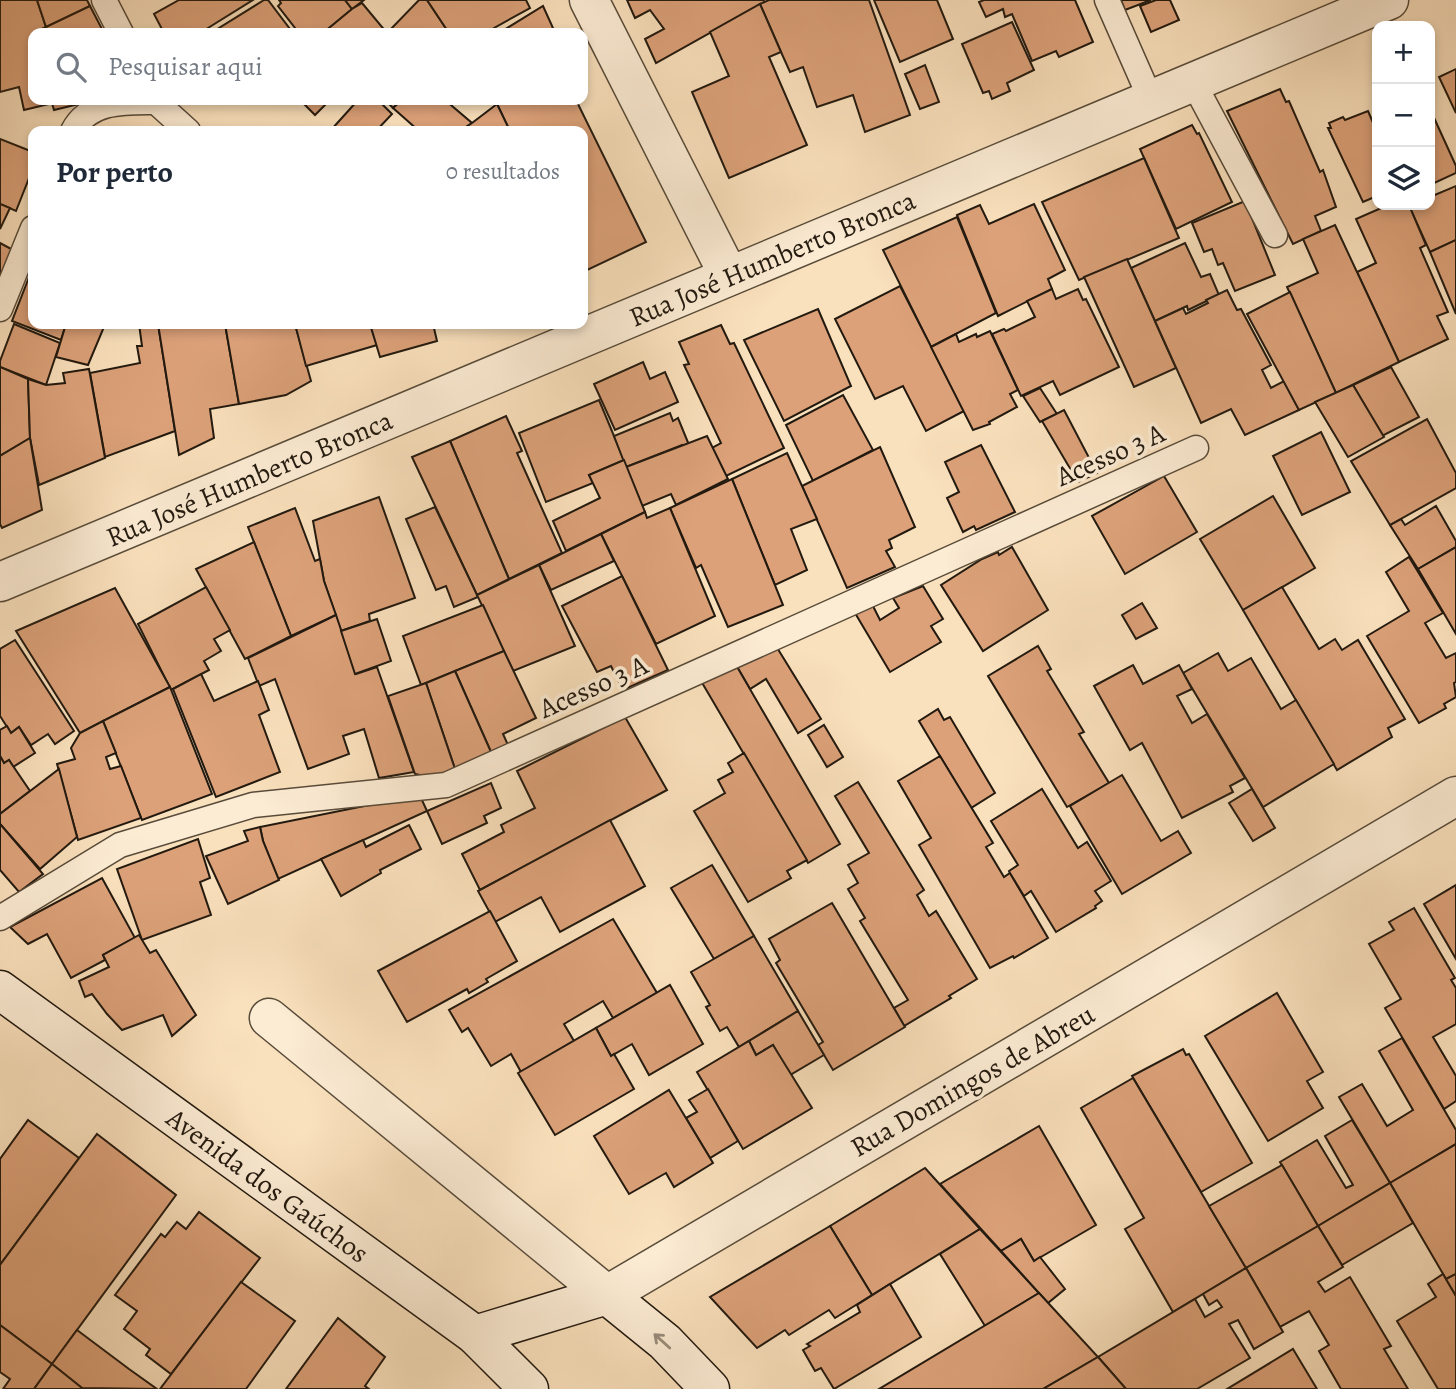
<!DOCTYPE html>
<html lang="pt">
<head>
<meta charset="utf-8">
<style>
  body { margin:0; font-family:Alegreya,serif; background:#f2f2f3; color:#1f2937 }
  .controls { position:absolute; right:21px; top:21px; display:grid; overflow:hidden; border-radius:14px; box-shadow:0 4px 10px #0003 }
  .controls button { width:63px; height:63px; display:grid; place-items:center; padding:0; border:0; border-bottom:2px solid #e0e1e3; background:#fff; color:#1f2937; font:35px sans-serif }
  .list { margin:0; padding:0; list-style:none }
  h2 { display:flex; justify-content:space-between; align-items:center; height:91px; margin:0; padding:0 28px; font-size:30px }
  h2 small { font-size:23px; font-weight:400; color:#747a83 }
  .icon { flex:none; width:38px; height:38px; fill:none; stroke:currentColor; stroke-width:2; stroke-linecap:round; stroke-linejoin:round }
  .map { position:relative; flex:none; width:1456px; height:1389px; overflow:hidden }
  .search { position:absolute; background:#fff; box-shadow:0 4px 10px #0003; left:28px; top:28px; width:560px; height:77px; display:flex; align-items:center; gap:18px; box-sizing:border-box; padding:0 24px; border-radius:14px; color:#747a83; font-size:26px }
  .panel { position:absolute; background:#fff; box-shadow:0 4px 10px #0003; left:28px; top:126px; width:560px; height:203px; border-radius:14px }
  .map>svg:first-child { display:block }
</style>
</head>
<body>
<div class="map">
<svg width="1456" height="1389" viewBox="0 0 1456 1389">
  <rect width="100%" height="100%" fill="#fae1bd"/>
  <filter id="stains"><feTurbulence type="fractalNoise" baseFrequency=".00286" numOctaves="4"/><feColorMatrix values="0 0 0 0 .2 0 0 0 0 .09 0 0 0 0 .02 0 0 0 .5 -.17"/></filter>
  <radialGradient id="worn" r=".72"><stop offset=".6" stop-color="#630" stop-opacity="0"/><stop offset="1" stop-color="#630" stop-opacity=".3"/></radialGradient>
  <g fill="#dca179" stroke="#22190f" stroke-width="2">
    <polygon points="0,0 37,0 46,27 33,33 33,100 49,100 49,104 24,110 19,87 0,92"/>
    <polygon points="37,0 87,0 90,6 46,27"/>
    <polygon points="179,0 253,0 208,28 211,33 164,33 154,14"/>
    <polygon points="264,0 268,0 293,33 211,33"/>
    <polygon points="279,0 345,0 352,9 323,33 299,33 278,6 281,3"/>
    <polygon points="345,0 364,0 352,9"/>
    <polygon points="419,0 427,0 449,33 387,33"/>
    <polygon points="427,0 526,0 530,8 485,33 449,33"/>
    <polygon points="627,0 763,0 765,2 656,63 645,39 664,29 650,10 635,18"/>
    <polygon points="769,0 869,0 910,115 865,132 853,95 817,107 803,67 790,72 781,52 760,4"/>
    <polygon points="874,0 937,0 953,39 900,62"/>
    <polygon points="984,0 1075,0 1093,42 1059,57 1056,51 1032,61 1012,14 1005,17 1003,9 986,17 979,2"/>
    <polygon points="1121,0 1151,0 1125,10"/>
    <polygon points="1156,0 1170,0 1179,20 1151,32 1140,6"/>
    <polygon points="362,3 387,33 323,33 352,9"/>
    <polygon points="760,4 781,52 769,57 807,145 729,178 692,92 729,76 710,32"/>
    <polygon points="90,6 104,33 37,33 46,27"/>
    <polygon points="543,6 553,28 544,33 499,33"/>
    <polygon points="1012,22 1034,70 1007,83 1010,91 992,99 989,91 983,93 962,44"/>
    <polygon points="925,65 939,102 920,109 905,74"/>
    <polygon points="1456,69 1456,113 1439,77"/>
    <polygon points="1280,89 1286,102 1289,101 1320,172 1323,170 1336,207 1315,216 1321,231 1293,244 1227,111"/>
    <polygon points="51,100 95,100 54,110"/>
    <polygon points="300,100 330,100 315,115"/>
    <polygon points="358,100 378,100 392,114 376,131 333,131 331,130"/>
    <polygon points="385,100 402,100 393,108"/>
    <polygon points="402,100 445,100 472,123 460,131 419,131 393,108"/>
    <polygon points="502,100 576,100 646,242 583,272 583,131 510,131 497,104"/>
    <polygon points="497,104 510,131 460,131 472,123"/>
    <polygon points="1430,109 1456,166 1456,173 1430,185"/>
    <polygon points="1368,111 1377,132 1377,196 1363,202 1328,128 1331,128 1329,123 1343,117 1345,120"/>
    <polygon points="1192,125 1197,134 1199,133 1232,202 1176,229 1140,149"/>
    <polygon points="0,139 33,152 33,168 16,211 0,204"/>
    <polygon points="1144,158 1179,238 1079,280 1042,202"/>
    <polygon points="1456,186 1456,240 1430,252 1409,206 1430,205 1430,197"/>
    <polygon points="1245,201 1275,275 1235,291 1223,263 1218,265 1212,249 1204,252 1192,223"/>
    <polygon points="0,204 10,208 0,229"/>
    <polygon points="1034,204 1065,270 1048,279 1052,289 998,316 957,215 980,205 989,224"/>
    <polygon points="1388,205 1409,205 1426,245 1420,248 1448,312 1437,316 1448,339 1399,362 1357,272 1376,263 1356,219"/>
    <polygon points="957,217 996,313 931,347 883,250"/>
    <polygon points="1335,225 1399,362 1336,393 1287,287 1318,273 1303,239"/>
    <polygon points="1456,240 1456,314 1430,252"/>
    <polygon points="0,243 15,251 4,276 0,274"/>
    <polygon points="1185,243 1201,277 1210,274 1219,295 1188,310 1187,306 1155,321 1131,268"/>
    <polygon points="1127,259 1176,368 1134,387 1084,277"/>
    <polygon points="33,267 33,324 66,324 61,340 12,321"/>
    <polygon points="900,286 964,411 926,431 903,386 875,399 835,319"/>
    <polygon points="1052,289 1056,299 1078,289 1083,300 1086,299 1119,367 1060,395 1053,381 1021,396 992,334 1004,329 1006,331 1035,317 1027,301"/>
    <polygon points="1227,290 1237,310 1241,309 1271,365 1262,370 1271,388 1284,381 1299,410 1245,435 1231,409 1201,423 1155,321 1183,308 1186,314 1208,303 1206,300"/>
    <polygon points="1290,292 1336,393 1299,410 1247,314"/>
    <polygon points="818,309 851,386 784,421 744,340"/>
    <polygon points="14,324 60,343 46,385 0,367 0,361"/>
    <polygon points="66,324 94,324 104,327 88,365 56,357"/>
    <polygon points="139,324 158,324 175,431 105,457 90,373 140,363 137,346 142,346"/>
    <polygon points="158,324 225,324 239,404 210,409 214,438 179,455"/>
    <polygon points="225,324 295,324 311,381 286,395 239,404"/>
    <polygon points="295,324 370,324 377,345 306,366"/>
    <polygon points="370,324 433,324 437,341 380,357"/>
    <polygon points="721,325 730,344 734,343 784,448 726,476 712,448 721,443 684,365 689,364 679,342"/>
    <polygon points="990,331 1018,390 1010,394 1017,407 989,422 990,424 973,430 931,347 956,334 959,342 976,334 977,337"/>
    <polygon points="643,362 650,379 665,372 678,402 615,430 594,384"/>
    <polygon points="0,367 28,379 30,438 0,456"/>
    <polygon points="1391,367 1419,417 1382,436 1353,385"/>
    <polygon points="89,369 105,458 39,485 30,438 28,379 46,385 65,383 63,373"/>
    <polygon points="1353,385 1384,437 1348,457 1315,402"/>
    <polygon points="1040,388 1057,414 1040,422 1023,396"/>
    <polygon points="843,395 873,450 813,481 786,425"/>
    <polygon points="599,400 624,460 589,475 593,483 546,502 519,433"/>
    <polygon points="1064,410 1097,473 1078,482 1042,421"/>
    <polygon points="670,413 673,421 678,418 689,445 683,447 682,445 626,467 614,436"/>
    <polygon points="506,416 522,451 517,453 562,553 509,579 450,441"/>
    <polygon points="1427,419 1456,473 1456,488 1390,525 1351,461"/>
    <polygon points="1321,432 1350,492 1302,515 1273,456"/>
    <polygon points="707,436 728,479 676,505 671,494 642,506 626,467"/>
    <polygon points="30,438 42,510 2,528 0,524 0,456"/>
    <polygon points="450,441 509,579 477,595 412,457"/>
    <polygon points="981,445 1015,512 976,530 974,526 963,532 947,498 959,492 945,462"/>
    <polygon points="880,447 915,527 889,540 892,548 886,551 895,567 847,588 802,486"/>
    <polygon points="787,453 817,519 791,529 807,570 775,585 732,479"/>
    <polygon points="624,460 645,512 566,551 553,521 600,498 589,475"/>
    <polygon points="1164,476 1197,532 1125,574 1092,516"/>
    <polygon points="732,479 783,605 728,627 701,565 696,568 670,508"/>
    <polygon points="1273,496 1315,568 1243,610 1200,539"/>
    <polygon points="379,497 415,598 369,614 370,621 341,631 324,581 313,521"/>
    <polygon points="1436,506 1456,541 1456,547 1418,569 1390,525 1401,519 1405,525"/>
    <polygon points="435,507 478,597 454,607 446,586 436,590 406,519"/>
    <polygon points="295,508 315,561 320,559 324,581 336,615 291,636 248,527"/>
    <polygon points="670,508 715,616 656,644 601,534 645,512 647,518"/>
    <polygon points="601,534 614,561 551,590 539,565"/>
    <polygon points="254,542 291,636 245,659 196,569"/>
    <polygon points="1012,547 1048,610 983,651 941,585 982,559 998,552 999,555"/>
    <polygon points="1456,547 1456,634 1418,569"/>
    <polygon points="1409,557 1443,613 1425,623 1446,658 1456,653 1456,682 1454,683 1456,697 1444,704 1446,708 1419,723 1367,636 1409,611 1386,572"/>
    <polygon points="539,565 575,646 513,671 477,595"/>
    <polygon points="622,576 668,670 623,690 611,666 597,672 562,606"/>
    <polygon points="923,586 943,619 931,626 941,642 890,672 855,613 873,606 880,620 899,608 893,598"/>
    <polygon points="206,587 230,630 214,639 221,651 204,661 209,670 171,690 138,624"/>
    <polygon points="1282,587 1319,649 1335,639 1342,650 1358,640 1405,719 1388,728 1392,737 1337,770 1243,610"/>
    <polygon points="115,588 170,687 80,733 16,631"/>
    <polygon points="1142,603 1157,628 1136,639 1122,615"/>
    <polygon points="483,605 504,651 421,685 403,636"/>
    <polygon points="336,615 356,674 377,667 414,772 379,778 364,729 343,736 349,754 308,769 275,679 259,686 248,658"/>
    <polygon points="377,619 391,661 355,674 341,631"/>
    <polygon points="15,640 74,731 55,744 48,734 31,745 19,727 11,733 0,716 0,649"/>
    <polygon points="776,646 821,719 798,733 766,679 750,689 736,665"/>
    <polygon points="1038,646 1051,669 1047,671 1084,732 1079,734 1109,783 1067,807 988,676"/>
    <polygon points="504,651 536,718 503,734 508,745 491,752 455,671"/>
    <polygon points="1218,653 1228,671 1251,658 1281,709 1296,700 1334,764 1263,807 1183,673"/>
    <polygon points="736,665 840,844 808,863 701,681"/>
    <polygon points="1133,665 1143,684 1179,665 1192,689 1177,696 1192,723 1207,714 1245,778 1230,786 1233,792 1182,818 1142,743 1130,750 1094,686"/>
    <polygon points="455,671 491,752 455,769 426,683"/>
    <polygon points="201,674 214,701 258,681 269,710 259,715 280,772 216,797 173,689"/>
    <polygon points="426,683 455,769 435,778 415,774 388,696"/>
    <polygon points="170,687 212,794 142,820 103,721"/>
    <polygon points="938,709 944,720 950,717 995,793 971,808 919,721"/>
    <polygon points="625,717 667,790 480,890 462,854 504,832 501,825 535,808 517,771"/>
    <polygon points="103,721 116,753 106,757 110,769 121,766 141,818 78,840 57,764 75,759 71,748 80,733"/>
    <polygon points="824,725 843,757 827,767 808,735"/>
    <polygon points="7,726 11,733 19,727 35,753 13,767 9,760 4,763 0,756 0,730"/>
    <polygon points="744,753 807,860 787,871 791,878 748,902 694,811 725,793 718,780 733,772 728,763"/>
    <polygon points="0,756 4,763 9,760 30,791 0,814"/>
    <polygon points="940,756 993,843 986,847 1004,877 1010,873 1048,938 1014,958 1013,956 990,968 919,845 931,838 898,781"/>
    <polygon points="59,769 77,837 40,869 0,824 0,814"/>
    <polygon points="1122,775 1161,841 1178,831 1191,853 1122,894 1070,806"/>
    <polygon points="858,782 924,890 917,895 929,916 936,911 977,979 949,996 951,998 904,1026 894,1008 908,1000 860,921 865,918 848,889 858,883 848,865 869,853 835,796"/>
    <polygon points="491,783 501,808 484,816 487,823 442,844 427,811"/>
    <polygon points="1042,789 1078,848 1087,842 1111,881 1095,891 1102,901 1095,906 1096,908 1056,932 1031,891 1024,896 1010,873 1009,871 1018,865 991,821"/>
    <polygon points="1252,789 1275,828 1253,841 1229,803"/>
    <polygon points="421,798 427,811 278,879 263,841 260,827 399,799"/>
    <polygon points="610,820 645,886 560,932 541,897 495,922 478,891"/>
    <polygon points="0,824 43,874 19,892 0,870"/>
    <polygon points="409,825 421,849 380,870 381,873 341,896 321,859 363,840 366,847"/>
    <polygon points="260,827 263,841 279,880 228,904 206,856 248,841 244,831"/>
    <polygon points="198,839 210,878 200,882 211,915 142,940 117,869"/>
    <polygon points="712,865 754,936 714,959 671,888"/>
    <polygon points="102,878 135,938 103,955 105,960 71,978 47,934 28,944 10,927"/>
    <polygon points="1456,885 1456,959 1424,904"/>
    <polygon points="832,903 905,1027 833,1070 818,1045 823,1042 776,963 780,960 769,939"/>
    <polygon points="1414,908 1455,978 1451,980 1456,988 1456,1024 1433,1037 1456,1076 1456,1101 1444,1109 1385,1008 1401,999 1369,944 1394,930 1389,922"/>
    <polygon points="490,911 517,961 486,979 488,982 469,993 467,989 407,1022 378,971"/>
    <polygon points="613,919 657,993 613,1018 603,1001 564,1024 574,1041 521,1072 511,1054 491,1066 468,1028 462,1032 449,1010"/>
    <polygon points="139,935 150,953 156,950 196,1015 172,1036 163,1015 122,1030 107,1014 92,994 85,997 79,981 109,967 103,955"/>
    <polygon points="754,936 798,1011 739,1047 727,1027 720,1031 706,1007 710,1005 691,972"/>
    <polygon points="670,985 703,1044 649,1075 632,1044 611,1056 596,1028"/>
    <polygon points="1277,993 1323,1072 1307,1081 1323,1108 1268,1141 1205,1036"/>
    <polygon points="798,1011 824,1055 790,1075 773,1045 756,1055 749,1041"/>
    <polygon points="596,1028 611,1056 614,1054 634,1089 555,1135 518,1073"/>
    <polygon points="1402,1038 1456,1130 1456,1144 1390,1183 1339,1097 1362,1084 1387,1126 1413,1110 1379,1051"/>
    <polygon points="749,1041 756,1055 773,1045 812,1108 743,1149 697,1072"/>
    <polygon points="1183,1049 1186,1055 1189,1054 1252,1163 1201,1192 1132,1076"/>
    <polygon points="1133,1078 1246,1268 1173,1312 1125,1229 1144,1218 1081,1108"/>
    <polygon points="708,1089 738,1141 710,1158 686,1118 697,1112 689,1100"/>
    <polygon points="669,1090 713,1163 674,1187 666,1173 629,1194 594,1136"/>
    <polygon points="28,1120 79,1158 0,1265 0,1159"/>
    <polygon points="1352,1120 1390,1183 1318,1226 1280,1162 1317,1140 1346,1188 1353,1185 1325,1136"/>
    <polygon points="1039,1126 1096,1225 1034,1261 1021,1239 1001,1251 940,1184"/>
    <polygon points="97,1134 176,1195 52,1364 0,1325 0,1265"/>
    <polygon points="1456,1144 1456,1274 1446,1279 1390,1183"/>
    <polygon points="1282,1165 1318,1226 1246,1268 1209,1206"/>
    <polygon points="925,1168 980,1229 872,1295 830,1226"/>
    <polygon points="1390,1183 1413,1223 1342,1265 1318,1226"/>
    <polygon points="199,1212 260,1258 171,1374 146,1355 150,1349 124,1329 137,1311 115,1295 161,1234 165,1237 177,1222 186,1229"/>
    <polygon points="830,1226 872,1295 835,1318 829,1310 789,1335 785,1330 757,1348 710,1297"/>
    <polygon points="1318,1226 1343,1267 1318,1282 1325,1292 1350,1277 1391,1346 1384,1349 1408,1389 1341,1389 1319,1351 1329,1345 1309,1311 1280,1327 1246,1268"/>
    <polygon points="980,1229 1039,1293 985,1326 940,1254"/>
    <polygon points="1021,1239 1034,1261 1040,1257 1065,1289 1048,1303 1001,1251"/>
    <polygon points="1246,1268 1283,1332 1254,1349 1238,1320 1229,1324 1250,1358 1197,1389 1126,1389 1098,1357 1195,1299 1205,1317 1222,1307 1217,1300 1209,1305 1203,1294"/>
    <polygon points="1443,1274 1456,1296 1456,1389 1438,1389 1397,1321 1436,1297 1428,1284"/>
    <polygon points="1456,1274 1456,1296 1446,1279"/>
    <polygon points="241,1282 295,1321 246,1389 160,1389"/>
    <polygon points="890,1284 921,1337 834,1389 821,1368 815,1371 803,1350 810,1346 807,1344 860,1312 857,1305"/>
    <polygon points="1039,1293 1098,1357 1043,1389 879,1389"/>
    <polygon points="338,1318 385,1357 365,1386 369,1389 286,1389"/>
    <polygon points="0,1325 52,1364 34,1389 3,1389 10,1379 0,1372"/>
    <polygon points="77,1330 129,1369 157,1389 82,1388 52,1364"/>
    <polygon points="1293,1349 1317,1389 1227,1389"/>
    <polygon points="1098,1357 1126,1389 1043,1389"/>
    <polygon points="52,1364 82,1388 81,1389 34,1389"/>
  </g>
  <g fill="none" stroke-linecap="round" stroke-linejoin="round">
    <defs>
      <g id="lane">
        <polyline points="104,0 121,33"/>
        <polyline points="1107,0 1151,100"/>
        <polyline points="1193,82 1275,235"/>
        <polyline points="156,102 188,131"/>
        <path d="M73 131C89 100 126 102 156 102L155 100"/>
        <polyline points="0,309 33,228"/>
        <polyline points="0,918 120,845 253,805 446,785 1196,448"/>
      </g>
      <g id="street">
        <polyline points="589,0 729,276"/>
        <polyline points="0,582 1389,0"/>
        <polyline points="269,1018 607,1295 1456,796"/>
      </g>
      <g id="secondary">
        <polyline points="0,990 475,1335 529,1389"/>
        <polyline points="475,1335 607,1295 665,1342 710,1389"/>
      </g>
    </defs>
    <use href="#lane" stroke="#584b3a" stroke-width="27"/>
    <use href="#street" stroke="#584b3a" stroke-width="41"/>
    <use href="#secondary" stroke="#22190f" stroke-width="41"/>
    <use href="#lane" stroke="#fcecd4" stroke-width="24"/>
    <use href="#street" stroke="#fcecd4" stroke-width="38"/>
    <use href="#secondary" stroke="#fcecd4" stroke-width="38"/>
  </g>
  <defs><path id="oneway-shaft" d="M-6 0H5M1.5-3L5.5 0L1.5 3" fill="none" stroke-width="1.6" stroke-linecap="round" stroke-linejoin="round" transform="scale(1.75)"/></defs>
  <use stroke="#9a8d7b" href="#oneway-shaft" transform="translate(662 1341) rotate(-138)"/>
  <g text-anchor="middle" stroke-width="7" stroke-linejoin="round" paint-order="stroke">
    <g font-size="28" fill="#22190f" stroke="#fcecd4">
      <text transform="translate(772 258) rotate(-23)" y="10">Rua José Humberto Bronca</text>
      <text transform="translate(1110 454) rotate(-24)" y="10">Acesso 3 A</text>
      <text transform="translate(249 478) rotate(-23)" y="10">Rua José Humberto Bronca</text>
      <text transform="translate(593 686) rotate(-24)" y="10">Acesso 3 A</text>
      <text transform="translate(972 1080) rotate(-30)" y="10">Rua Domingos de Abreu</text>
      <text transform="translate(268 1185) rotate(36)" y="10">Avenida dos Gaúchos</text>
    </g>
  </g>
  <rect width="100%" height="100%" filter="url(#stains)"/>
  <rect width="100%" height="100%" fill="url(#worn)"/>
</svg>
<div class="controls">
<button>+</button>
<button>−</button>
<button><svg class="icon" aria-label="layers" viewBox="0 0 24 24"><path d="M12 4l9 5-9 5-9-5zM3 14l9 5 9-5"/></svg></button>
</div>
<div class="search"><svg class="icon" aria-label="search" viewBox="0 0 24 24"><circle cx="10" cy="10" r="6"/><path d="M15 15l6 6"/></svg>Pesquisar aqui</div>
<section class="panel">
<h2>Por perto<small>0 resultados</small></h2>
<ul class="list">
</ul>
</section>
</div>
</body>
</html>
